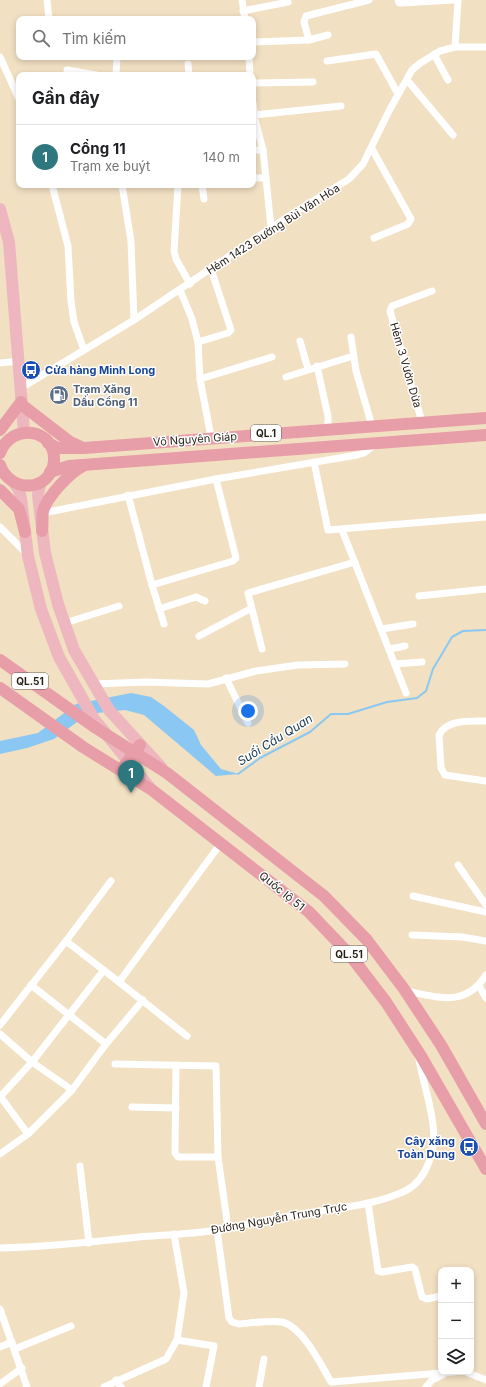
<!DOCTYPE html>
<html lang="vi">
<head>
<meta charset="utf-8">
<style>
  body { margin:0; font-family:Inter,sans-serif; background:#f2f2f2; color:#202124 }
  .controls { position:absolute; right:12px; bottom:12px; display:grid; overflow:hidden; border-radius:8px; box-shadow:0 2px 6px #0003 }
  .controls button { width:36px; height:36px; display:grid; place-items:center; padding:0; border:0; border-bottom:1px solid #e0e0e0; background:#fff; color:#202124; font:20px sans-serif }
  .you { position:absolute; left:248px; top:711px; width:14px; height:14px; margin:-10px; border:3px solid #fff; border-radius:50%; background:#1a73e8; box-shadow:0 0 0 6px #1a73e833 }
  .badge { display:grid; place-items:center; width:26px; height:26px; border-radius:50%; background:#2e777e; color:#fff; font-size:13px; font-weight:700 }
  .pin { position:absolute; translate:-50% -33px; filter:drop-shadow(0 1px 2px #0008) }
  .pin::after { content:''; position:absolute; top:21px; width:14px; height:12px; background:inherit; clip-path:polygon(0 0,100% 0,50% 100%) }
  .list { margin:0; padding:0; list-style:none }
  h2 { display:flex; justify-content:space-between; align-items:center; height:52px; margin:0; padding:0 16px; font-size:17px }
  h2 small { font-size:13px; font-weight:400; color:#757577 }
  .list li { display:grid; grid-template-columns:26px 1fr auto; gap:12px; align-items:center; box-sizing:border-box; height:64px; padding:0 16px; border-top:1px solid #e0e0e0 }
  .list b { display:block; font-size:15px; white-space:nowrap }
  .list p { margin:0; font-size:13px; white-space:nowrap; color:#757577 }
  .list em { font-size:13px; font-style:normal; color:#757577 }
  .icon { flex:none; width:22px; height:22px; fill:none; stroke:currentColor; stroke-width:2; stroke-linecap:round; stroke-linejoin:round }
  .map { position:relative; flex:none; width:486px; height:1387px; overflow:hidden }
  .search { position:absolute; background:#fff; box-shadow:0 2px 6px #0003; left:16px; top:16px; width:240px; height:44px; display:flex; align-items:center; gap:10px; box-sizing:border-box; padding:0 14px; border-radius:8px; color:#757577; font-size:15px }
  .panel { position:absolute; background:#fff; box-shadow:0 2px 6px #0003; left:16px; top:72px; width:240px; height:116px; border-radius:8px }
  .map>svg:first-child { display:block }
</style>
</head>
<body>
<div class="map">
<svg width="486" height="1387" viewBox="0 0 486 1387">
  <rect width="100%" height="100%" fill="#f1e0c2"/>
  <polygon fill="#8ac8f3" points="131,693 151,697 164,706 194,730 201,745 221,769 239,774 216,776 144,715 125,710 88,714 54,739 27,748 0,754 0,741 38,733 76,704"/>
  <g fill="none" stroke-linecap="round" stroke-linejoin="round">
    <polyline stroke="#8ac8f3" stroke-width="2" points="238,774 260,758 310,732 331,714 348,714 387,702 417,698 426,691 433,669 452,637 463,631 486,630"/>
    <g stroke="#fff" stroke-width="7">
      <polyline points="47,0 49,19"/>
      <polyline points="242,0 245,19"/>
      <polyline points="398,0 399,3 401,3 453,0"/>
      <polyline points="243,11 288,2"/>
      <polyline points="309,40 304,22 306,16 369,0"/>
      <polyline points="253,42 309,40 328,35"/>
      <polyline points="455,47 458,0"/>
      <polyline points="434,54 448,80"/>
      <polyline points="0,57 19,99"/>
      <polyline points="249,57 250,75"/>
      <polyline points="327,61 376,54 398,94"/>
      <polyline points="188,64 189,75"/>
      <polyline points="67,70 96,75"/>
      <polyline points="116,75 117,57"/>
      <polyline points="407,80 453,135"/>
      <polyline points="253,83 313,82"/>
      <polyline points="253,103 255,119 263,150 271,227"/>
      <polyline points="254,115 341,106"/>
      <polyline points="372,149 411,219 408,224 374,238"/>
      <polyline points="253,150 263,150"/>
      <polyline points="253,178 266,178"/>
      <polyline points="52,185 68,246 71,301 74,322 84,350"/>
      <polyline points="122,185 131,241 134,320"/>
      <polyline points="178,185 174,251 176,259 190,284"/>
      <polyline points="202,185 204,199"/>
      <polyline points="180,290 192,319 198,342 200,379 211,437"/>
      <polyline points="351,337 356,371 372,426"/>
      <polyline points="300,341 308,369"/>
      <polyline points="198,342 228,333 231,330 211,269"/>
      <polyline points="0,363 19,361"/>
      <polyline points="317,366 328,416 328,429"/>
      <polyline points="286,377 353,356"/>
      <polyline points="200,379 272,357"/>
      <polyline points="21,388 134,320 292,214 349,179 363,164 390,109 412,70 419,64 440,51 455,47 486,47"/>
      <polyline points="422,422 390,311 392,306 432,291"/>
      <polyline points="314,462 328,530 486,517"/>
      <polyline points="128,495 152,585 233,561 236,558 216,479"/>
      <polyline points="43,513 216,479 357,455 364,453 376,444"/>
      <polyline points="0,527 27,554"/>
      <polyline points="342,530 406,693"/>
      <polyline points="152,585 164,624"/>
      <polyline points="419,596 486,589"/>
      <polyline points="159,609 196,597 205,601"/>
      <polyline points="65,623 119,606"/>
      <polyline points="382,629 413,624"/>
      <polyline points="199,636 250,609"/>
      <polyline points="262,649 248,593 355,562"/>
      <polyline points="390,649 405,646"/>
      <polyline points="395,664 422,662"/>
      <polyline points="226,678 248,723"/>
      <polyline points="94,684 145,682 208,684 256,671 298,665 345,664"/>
      <path d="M486 721C472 721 446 719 439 735L441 768 445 775 486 781"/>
      <polyline points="458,865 486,905"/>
      <polyline points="413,896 486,912"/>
      <polyline points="412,935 462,937 486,941"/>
      <polyline points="66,941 111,881"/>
      <polyline points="119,982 187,1036"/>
      <polyline points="31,985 106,1044"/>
      <polyline points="479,986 486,998"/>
      <path d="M406 991C438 997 465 1008 486 975"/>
      <polyline points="0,1025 66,941 119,982 221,843"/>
      <polyline points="0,1034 32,1062 72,1090"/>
      <polyline points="115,1064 216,1066 218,1157 228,1228"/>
      <polyline points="176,1065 175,1153 178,1157 218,1157"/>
      <polyline points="0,1096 28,1134"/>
      <polyline points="0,1097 32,1062 104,970"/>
      <polyline points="132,1107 176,1108"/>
      <polyline points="0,1154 28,1134 72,1090 106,1044 143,1000"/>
      <polyline points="80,1166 89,1243"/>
      <polyline points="368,1203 378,1271 382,1272 412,1267 415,1269 422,1297 427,1299 441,1296"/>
      <path d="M217 1230 229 1318 232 1322 239 1324C251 1323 271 1320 282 1322 303 1327 321 1365 331 1382L454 1372"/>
      <path d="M0 1248C47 1247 93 1242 139 1237 165 1235 192 1234 217 1230 243 1226 269 1219 295 1215 329 1209 366 1207 398 1194 410 1190 419 1182 425 1171 445 1134 425 1097 419 1059"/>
      <polyline points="0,1309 27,1387"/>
      <polyline points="177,1340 214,1346 206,1387"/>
      <polyline points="0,1347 12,1342"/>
      <polyline points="15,1349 71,1326"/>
      <polyline points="466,1372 486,1380"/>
      <polyline points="116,1380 121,1387"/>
      <polyline points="0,1384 22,1368"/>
      <polyline points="104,1387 166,1359 177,1340 184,1293 174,1234"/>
      <polyline points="259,1387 264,1359"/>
      <polyline points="426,1387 432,1380 444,1374"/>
    </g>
    <g stroke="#eeb6be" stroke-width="12">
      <polyline points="0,209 9,242 24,432"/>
      <polyline points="40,483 38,495 45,553 58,604 74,650 109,710 161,767"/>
      <polyline points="15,484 19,490 21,498 28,556 41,609 59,657 94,719 150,788"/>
    </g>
    <g stroke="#e89ea8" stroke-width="12">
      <polyline points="22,405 70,442 81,447"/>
      <polyline points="0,430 21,402"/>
      <polyline points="48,443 58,448 84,448 486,418"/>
      <path d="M0 453C11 422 56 428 54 461 51 492 10 494 0 465"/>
      <polyline points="50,472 69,466 486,435"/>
      <polyline points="0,490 19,509 25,532"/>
      <path d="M42 531C43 524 42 517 43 511 47 497 70 472 83 466"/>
      <polyline points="0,660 96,728 167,773 324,896 367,940 404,989 441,1045 486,1124"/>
      <polyline points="0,688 83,747 152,790 309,912 350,955 386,1002 421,1056 486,1169"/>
      <polyline points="121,770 140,745"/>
    </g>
  </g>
  <defs>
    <symbol id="bus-disc" viewBox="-11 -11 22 22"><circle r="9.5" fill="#1a4fb4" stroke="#fff"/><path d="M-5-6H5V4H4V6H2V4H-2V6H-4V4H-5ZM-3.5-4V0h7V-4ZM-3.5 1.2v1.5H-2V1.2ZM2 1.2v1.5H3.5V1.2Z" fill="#fff"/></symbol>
    <symbol id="fuel-disc" viewBox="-11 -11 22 22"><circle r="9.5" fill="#5c6f8a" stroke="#fff"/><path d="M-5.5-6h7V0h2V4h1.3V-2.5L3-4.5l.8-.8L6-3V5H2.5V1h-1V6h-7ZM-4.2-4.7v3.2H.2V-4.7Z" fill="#fff"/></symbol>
  </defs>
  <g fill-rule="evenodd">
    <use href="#bus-disc" x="20" y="359" width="22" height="22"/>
    <use href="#fuel-disc" x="48" y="384" width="22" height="22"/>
    <use href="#bus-disc" x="458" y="1136" width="22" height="22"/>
  </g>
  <g text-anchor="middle" stroke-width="3" stroke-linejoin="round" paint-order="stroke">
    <g fill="#fff" stroke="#65615a" stroke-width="1">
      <rect x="251" y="425" width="30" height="16" rx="3"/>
      <rect x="12" y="673" width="36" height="16" rx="3"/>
      <rect x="331" y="946" width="36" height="16" rx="3"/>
    </g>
    <g font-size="10" font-weight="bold" fill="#231d13">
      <text x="266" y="437">QL.1</text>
      <text x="30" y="685">QL.51</text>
      <text x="349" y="958">QL.51</text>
    </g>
    <g font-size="11" fill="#231d13" stroke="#fff">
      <text transform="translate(273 229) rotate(-33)" y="4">Hẻm 1423 Đường Bùi Văn Hòa</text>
      <text transform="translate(406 365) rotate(74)" y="4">Hẻm 3 Vườn Dừa</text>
      <text transform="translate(195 439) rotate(-4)" y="4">Võ Nguyên Giáp</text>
      <text transform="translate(282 891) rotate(39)" y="4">Quốc lộ 51</text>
      <text transform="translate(279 1218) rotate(-10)" y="4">Đường Nguyễn Trung Trực</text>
    </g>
    <g font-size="11" font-weight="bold" fill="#164399" stroke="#fff" text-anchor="start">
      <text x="45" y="374">Cửa hàng Minh Long</text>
      <text x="455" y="1145" text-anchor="end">Cây xăng<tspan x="455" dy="13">Toàn Dung</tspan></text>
    </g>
    <g font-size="11" font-weight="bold" fill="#4e5e75" stroke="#fff" text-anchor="start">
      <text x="73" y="393">Trạm Xăng<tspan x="73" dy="13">Dầu Cổng 11</tspan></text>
    </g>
    <g font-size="12" font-style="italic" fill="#13354c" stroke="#fff">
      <text transform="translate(275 740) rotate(-32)" y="4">Suối Cầu Quan</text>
    </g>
  </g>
</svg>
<div class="controls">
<button>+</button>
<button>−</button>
<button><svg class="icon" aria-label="layers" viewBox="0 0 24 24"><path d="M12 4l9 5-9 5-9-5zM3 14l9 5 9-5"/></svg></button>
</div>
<div class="you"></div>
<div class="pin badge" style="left:131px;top:793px">1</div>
<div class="search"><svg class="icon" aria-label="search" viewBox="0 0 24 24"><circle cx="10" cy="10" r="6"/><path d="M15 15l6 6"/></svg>Tìm kiếm</div>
<section class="panel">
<h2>Gần đây<small></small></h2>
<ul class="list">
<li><span class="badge">1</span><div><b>Cổng 11</b><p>Trạm xe buýt</p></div><em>140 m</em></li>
</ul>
</section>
</div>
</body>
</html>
